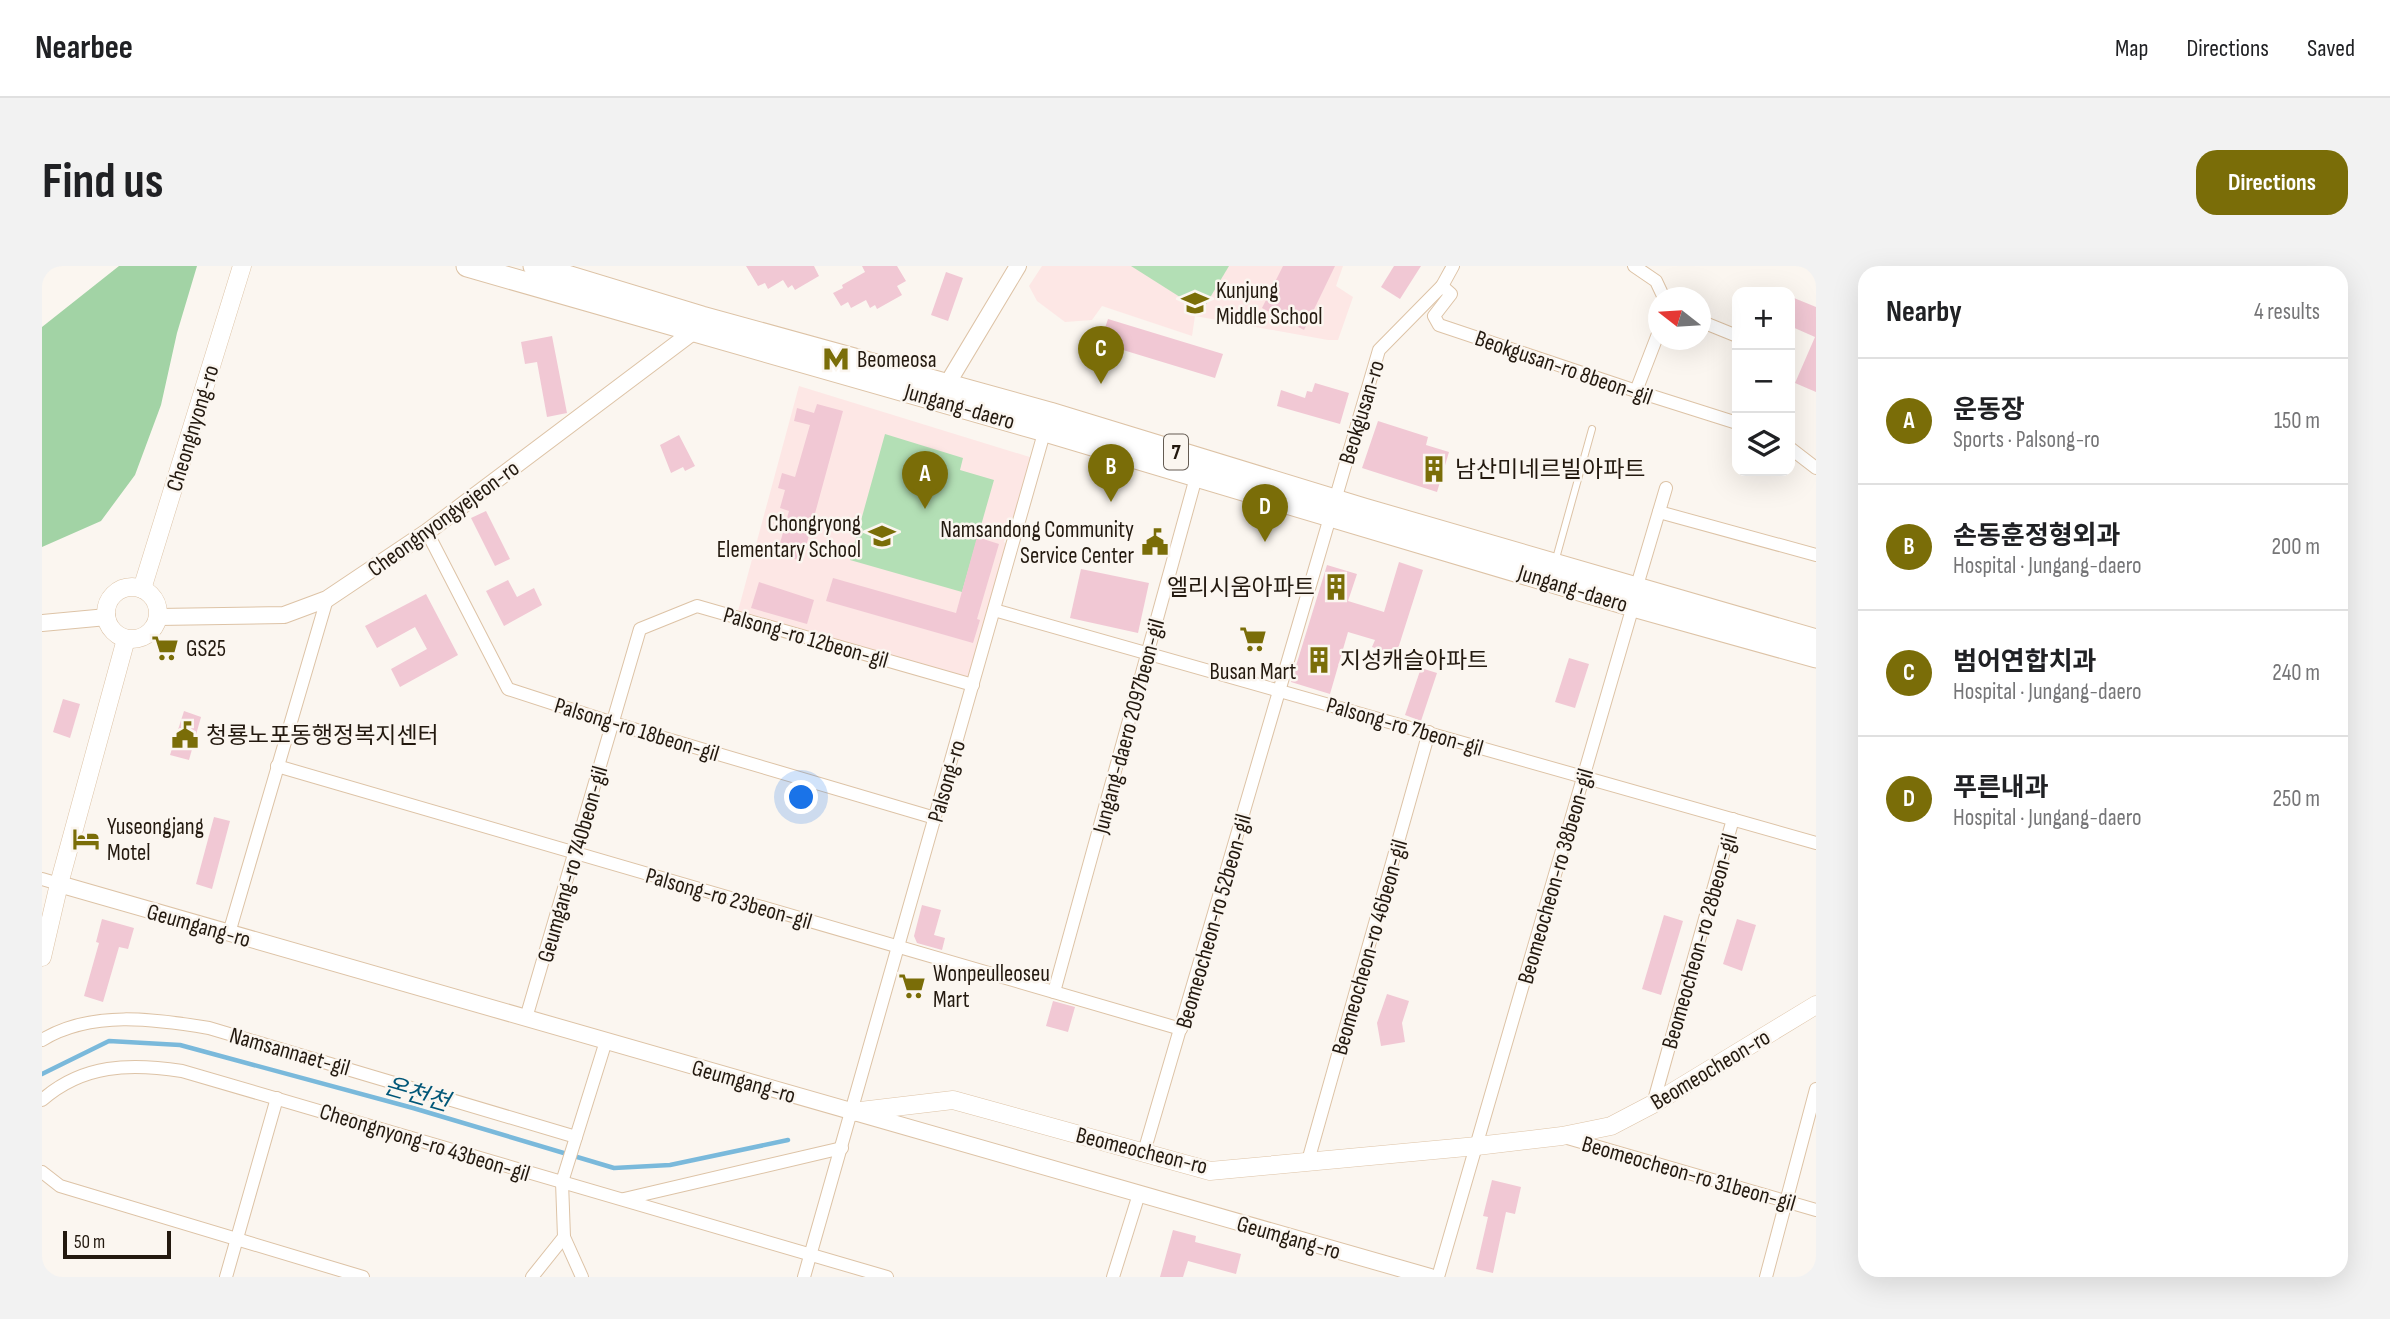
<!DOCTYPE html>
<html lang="en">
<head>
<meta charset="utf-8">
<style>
  body { margin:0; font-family:"Sofia Sans Condensed","Noto Sans KR",sans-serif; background:#f2f2f2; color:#202124 }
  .controls { position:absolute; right:21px; top:21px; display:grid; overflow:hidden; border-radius:14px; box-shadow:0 7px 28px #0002 }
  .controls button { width:63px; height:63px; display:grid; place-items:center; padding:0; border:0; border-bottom:2px solid #e0e0e0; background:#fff; color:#202124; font:35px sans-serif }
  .compass { position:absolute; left:1606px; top:21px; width:63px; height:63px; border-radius:50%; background:#fff; box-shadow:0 7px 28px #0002; rotate:287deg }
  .scale { position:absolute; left:21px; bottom:18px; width:108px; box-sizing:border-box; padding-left:7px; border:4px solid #23190f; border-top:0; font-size:19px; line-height:24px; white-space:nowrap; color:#23190f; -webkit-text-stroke:5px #fbf6f0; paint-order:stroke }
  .you { position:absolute; left:760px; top:532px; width:24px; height:24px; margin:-18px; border:5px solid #fff; border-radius:50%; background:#1a73e8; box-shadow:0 0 0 10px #1a73e833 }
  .badge { display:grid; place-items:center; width:46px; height:46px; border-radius:50%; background:#7a6d08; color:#fff; font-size:23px; font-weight:700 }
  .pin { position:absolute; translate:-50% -58px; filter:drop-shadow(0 2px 4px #0008) }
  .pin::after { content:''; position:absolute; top:37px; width:24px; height:21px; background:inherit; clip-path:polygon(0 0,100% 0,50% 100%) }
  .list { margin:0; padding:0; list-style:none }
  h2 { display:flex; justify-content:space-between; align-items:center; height:91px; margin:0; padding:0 28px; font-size:30px }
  h2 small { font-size:23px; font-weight:400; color:#757577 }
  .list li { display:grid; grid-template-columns:46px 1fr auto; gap:21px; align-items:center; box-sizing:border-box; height:126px; padding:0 28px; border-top:2px solid #e0e0e0 }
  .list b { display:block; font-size:26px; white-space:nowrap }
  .list p { margin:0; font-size:23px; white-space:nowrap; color:#757577 }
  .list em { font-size:23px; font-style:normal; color:#757577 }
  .icon { flex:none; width:38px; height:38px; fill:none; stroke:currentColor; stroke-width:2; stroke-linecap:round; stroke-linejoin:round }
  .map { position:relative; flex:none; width:1774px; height:1011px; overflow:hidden; border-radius:21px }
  header { display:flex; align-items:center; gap:42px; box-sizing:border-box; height:98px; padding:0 35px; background:#fff; border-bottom:2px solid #e0e0e0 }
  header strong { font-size:33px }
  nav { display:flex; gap:38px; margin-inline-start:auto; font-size:24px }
  .intro { display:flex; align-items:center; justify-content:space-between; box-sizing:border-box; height:168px; padding:0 42px }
  h1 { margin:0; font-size:49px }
  .button { padding:18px 32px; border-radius:21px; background:#7a6d08; color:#fff; font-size:24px; font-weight:700 }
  main { display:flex; gap:42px; padding:0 42px }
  aside { flex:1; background:#fff; border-radius:21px; box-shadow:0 7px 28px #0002 }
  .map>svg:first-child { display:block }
</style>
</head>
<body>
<header>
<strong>Nearbee</strong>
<nav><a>Map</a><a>Directions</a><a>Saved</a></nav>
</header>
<div class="intro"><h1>Find us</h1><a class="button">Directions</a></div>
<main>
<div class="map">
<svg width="1774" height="1011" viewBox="0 0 1774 1011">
  <rect width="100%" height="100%" fill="#fbf6f0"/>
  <g fill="#fde7e5">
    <polygon points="1000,0 1301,0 1294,20 1311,31 1296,74 1286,74 1153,50 1150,70 1060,40 1050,54 1023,56 995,35 987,20"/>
    <polygon points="757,120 991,192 973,250 969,252 962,276 966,279 926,414 696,345"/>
  </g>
  <g fill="#b3dfb5">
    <polygon points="1089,0 1187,0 1160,45"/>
    <polygon points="843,168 921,192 918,204 952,214 920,326 808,294"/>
  </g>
  <polygon fill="#a2d3a5" points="77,0 155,0 135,67 119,139 93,209 59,255 0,281 0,61"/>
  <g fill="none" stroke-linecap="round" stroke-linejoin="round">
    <polyline stroke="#7ab9db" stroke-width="4.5" points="0,808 67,775 138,779 371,842 572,902 628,899 746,874"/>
  </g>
  <g fill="#f1c8d4">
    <polygon points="704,0 772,0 777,10 753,24 750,19 746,22 741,14 726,23 723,17 716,20"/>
    <polygon points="820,0 855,0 864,15 855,20 860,29 835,43 833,39 828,42 824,34 809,42 806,36 799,40 791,27 801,22 800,19 823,6"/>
    <polygon points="1241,0 1293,0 1262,64 1220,42"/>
    <polygon points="1352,0 1379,0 1358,33 1339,21"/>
    <polygon points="904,6 921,12 906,55 889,49"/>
    <polygon points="1752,32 1774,41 1774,126 1753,117 1773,71 1748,60 1748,41"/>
    <polygon points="1066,53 1181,88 1173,112 1058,77"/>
    <polygon points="510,70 525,147 505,151 495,96 483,98 479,76"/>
    <polygon points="1273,117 1307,127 1298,158 1235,140 1239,124 1263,132 1265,125 1270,126"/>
    <polygon points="775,138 801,145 760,295 735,288 747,245 738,242 743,224 736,222 740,207 753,211 768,159 752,155 755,142 772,147"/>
    <polygon points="1336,155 1386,171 1384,179 1407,186 1395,226 1320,202"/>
    <polygon points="637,169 653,200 643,205 641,201 629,207 618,179"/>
    <polygon points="444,245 468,293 453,300 429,252"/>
    <polygon points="935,271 957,278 935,353 938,354 931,377 784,335 791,312 914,347"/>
    <polygon points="1357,296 1381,304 1354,389 1330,381 1333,374 1306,366 1288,428 1249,416 1285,299 1315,308 1306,335 1342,346"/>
    <polygon points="1039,303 1107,317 1096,367 1028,352"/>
    <polygon points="466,314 475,331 492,322 500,339 462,360 444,325"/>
    <polygon points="717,316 772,334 765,358 709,342"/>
    <polygon points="384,328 416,389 358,421 349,403 385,383 373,361 335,382 323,360"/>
    <polygon points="1527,392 1547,398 1533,442 1513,436"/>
    <polygon points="1379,402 1395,407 1379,455 1363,449"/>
    <polygon points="21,433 38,438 28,472 11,466"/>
    <polygon points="142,445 159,451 147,494 128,489"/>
    <polygon points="172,551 188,555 170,623 154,618"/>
    <polygon points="880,639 899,644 892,669 903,672 900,684 875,677 872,670"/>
    <polygon points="1622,649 1641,655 1619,729 1600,723"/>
    <polygon points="60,653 92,662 86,683 77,681 61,736 42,730 57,677 54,676"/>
    <polygon points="1695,653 1714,659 1700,705 1681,698"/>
    <polygon points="1345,728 1367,735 1360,757 1363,776 1339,780 1335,757"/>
    <polygon points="1011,735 1033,741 1026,766 1004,760"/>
    <polygon points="1450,914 1479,921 1473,948 1464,946 1451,1007 1434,1003 1446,951 1441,950"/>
    <polygon points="1131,964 1154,970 1153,976 1199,988 1194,1008 1146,995 1141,1011 1118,1011"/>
  </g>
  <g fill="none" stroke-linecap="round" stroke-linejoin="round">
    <defs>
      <polyline id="service" points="1513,296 1550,163"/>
      <g id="minor">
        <polyline points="1592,0 1614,15 1622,32"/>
        <polyline points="1400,20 1409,28 1392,50 1397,59 1594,125 1695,157"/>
        <polyline points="1658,55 1695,70"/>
        <polyline points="1594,125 1616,68"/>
        <polyline points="1748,182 1774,202"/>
        <polyline points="1617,246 1774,289"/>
        <polyline points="385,266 466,423 571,457 893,552"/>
        <polyline points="1594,323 1624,222"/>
        <polyline points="952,344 1774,577"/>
        <polyline points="235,500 1139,763"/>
        <polyline points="0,613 17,618"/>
        <polyline points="187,667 285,333"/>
        <polyline points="1012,726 1156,204"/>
        <polyline points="484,752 598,363 655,340 931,419"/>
        <path d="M0 774C50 744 112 753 167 762L534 871"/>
        <path d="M0 834C41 798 88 797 140 805L845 1011"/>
        <polyline points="1611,838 1691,553"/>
        <polyline points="1522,871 1774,944"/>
        <polyline points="1102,886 1337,84 1400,20 1411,0"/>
        <polyline points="1266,895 1387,466"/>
        <polyline points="0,906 18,920 321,1011"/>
        <polyline points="582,933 800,882"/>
        <polyline points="522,971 540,1011"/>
        <polyline points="184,1011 235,832"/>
        <polyline points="490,1011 522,971 520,916 564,775"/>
        <polyline points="762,1011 1004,160"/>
        <polyline points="1071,1011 1097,928"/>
        <polyline points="1396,1011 1591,340"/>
        <polyline points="1724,1011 1774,823"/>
      </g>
      <g id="tertiary">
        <polyline points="904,120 976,0"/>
        <polyline points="116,351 242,349 285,333 385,266 652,65"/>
        <polyline points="0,357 65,351"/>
        <polyline points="17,618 1388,1011"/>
      </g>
      <g id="secondary">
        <circle cx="90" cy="347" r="26"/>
        <polyline points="100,323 200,0"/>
        <polyline points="0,691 17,618 84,373"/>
        <polyline points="810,846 911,834 1168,905 1435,880 1520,870 1569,860 1611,838 1774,739"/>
      </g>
      <g id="primary">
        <polyline points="425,0 1003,165 1591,340 1774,391"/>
        <polyline points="492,0 660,51 1008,147 1322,243 1774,374"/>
      </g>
    </defs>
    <use href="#service" stroke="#ddc3a6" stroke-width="8"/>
    <use href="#minor" stroke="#ddc3a6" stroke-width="14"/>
    <use href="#tertiary" stroke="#ddc3a6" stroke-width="18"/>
    <use href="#secondary" stroke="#ddc3a6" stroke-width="19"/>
    <use href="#primary" stroke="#ddc3a6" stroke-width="23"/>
    <use href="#service" stroke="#fff" stroke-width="6"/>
    <use href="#minor" stroke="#fff" stroke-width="12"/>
    <use href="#tertiary" stroke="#fff" stroke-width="16"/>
    <use href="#secondary" stroke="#fff" stroke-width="18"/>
    <use href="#primary" stroke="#fff" stroke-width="21"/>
  </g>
  <defs>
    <symbol id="school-bare" viewBox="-9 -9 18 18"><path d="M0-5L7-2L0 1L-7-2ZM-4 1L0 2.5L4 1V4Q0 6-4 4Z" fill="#7a6d08" stroke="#fbf6f0" stroke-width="2.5" paint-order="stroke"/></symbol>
    <symbol id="metro-bare" viewBox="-9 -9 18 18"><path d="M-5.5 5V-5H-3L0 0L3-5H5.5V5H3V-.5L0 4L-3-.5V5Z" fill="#7a6d08" stroke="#fbf6f0" stroke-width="2.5" paint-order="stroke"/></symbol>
    <symbol id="building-bare" viewBox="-9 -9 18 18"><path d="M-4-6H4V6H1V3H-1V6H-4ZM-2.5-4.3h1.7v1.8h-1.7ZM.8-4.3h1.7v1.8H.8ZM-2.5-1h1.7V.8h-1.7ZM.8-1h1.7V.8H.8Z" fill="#7a6d08" stroke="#fbf6f0" stroke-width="2.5" paint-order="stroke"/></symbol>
    <symbol id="civic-bare" viewBox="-9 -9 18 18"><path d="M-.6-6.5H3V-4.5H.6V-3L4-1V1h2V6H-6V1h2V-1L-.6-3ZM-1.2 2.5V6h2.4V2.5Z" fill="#7a6d08" stroke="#fbf6f0" stroke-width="2.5" paint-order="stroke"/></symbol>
    <symbol id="supermarket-bare" viewBox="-9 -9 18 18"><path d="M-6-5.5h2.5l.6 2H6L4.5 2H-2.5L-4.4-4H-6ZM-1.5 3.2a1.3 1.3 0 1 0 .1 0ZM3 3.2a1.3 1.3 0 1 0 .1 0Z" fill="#7a6d08" stroke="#fbf6f0" stroke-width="2.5" paint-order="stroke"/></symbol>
    <symbol id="hotel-bare" viewBox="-9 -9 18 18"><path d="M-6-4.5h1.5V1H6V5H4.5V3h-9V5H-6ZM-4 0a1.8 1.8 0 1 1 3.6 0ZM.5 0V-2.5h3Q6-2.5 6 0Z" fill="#7a6d08" stroke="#fbf6f0" stroke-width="2.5" paint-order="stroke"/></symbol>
  </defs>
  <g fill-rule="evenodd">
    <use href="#school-bare" x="1134" y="18" width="38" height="38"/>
    <use href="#metro-bare" x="775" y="74" width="38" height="38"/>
    <use href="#building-bare" x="1373" y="184" width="38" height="38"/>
    <use href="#school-bare" x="821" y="251" width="38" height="38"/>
    <use href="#civic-bare" x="1094" y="257" width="38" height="38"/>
    <use href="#building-bare" x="1275" y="302" width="38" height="38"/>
    <use href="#supermarket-bare" x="1192" y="354" width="38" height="38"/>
    <use href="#supermarket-bare" x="104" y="363" width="38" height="38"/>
    <use href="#building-bare" x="1258" y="375" width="38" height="38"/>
    <use href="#civic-bare" x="124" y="450" width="38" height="38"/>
    <use href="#hotel-bare" x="25" y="554" width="38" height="38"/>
    <use href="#supermarket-bare" x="851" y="701" width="38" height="38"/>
  </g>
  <g text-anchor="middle" stroke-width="5" stroke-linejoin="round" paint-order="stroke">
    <rect fill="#fbf6f0" stroke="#645b52" stroke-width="2" x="1122" y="168.5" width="24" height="35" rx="5"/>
    <g font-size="21" font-weight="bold" fill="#23190f">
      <text x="1134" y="193">7</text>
    </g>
    <g font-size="23" fill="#23190f" stroke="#fbf6f0" text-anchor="start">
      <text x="1174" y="32">Kunjung<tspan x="1174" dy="26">Middle School</tspan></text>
      <text x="815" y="101">Beomeosa</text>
      <text x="1413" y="211">남산미네르빌아파트</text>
      <text x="819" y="265" text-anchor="end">Chongryong<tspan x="819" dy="26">Elementary School</tspan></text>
      <text x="1092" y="271" text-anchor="end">Namsandong Community<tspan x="1092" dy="26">Service Center</tspan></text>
      <text x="1273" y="329" text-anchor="end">엘리시움아파트</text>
      <text x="144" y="390">GS25</text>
      <text x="1298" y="402">지성캐슬아파트</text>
      <text x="1211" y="413" text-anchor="middle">Busan Mart</text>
      <text x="164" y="477">청룡노포동행정복지센터</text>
      <text x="65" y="568">Yuseongjang<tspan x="65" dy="26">Motel</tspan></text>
      <text x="891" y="715">Wonpeulleoseu<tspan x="891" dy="26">Mart</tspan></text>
    </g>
    <g font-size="23" fill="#23190f" stroke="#fbf6f0">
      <text transform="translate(1522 101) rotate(19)" y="8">Beokgusan-ro 8beon-gil</text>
      <text transform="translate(918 140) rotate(16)" y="8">Jungang-daero</text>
      <text transform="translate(1319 146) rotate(-73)" y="8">Beokgusan-ro</text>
      <text transform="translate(150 162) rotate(-73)" y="8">Cheongnyong-ro</text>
      <text transform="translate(401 252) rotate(-36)" y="8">Cheongnyongyejeon-ro</text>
      <text transform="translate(1531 322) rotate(17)" y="8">Jungang-daero</text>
      <text transform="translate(764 371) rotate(16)" y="8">Palsong-ro 12beon-gil</text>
      <text transform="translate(1086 460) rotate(-75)" y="8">Jungang-daero 2097beon-gil</text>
      <text transform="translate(1363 460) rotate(16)" y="8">Palsong-ro 7beon-gil</text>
      <text transform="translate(595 463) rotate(17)" y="8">Palsong-ro 18beon-gil</text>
      <text transform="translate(904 515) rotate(-74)" y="8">Palsong-ro</text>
      <text transform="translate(530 598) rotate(-74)" y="8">Geumgang-ro 740beon-gil</text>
      <text transform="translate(1513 610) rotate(-74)" y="8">Beomeocheon-ro 38beon-gil</text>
      <text transform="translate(687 632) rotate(16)" y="8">Palsong-ro 23beon-gil</text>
      <text transform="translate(1171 655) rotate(-74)" y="8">Beomeocheon-ro 52beon-gil</text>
      <text transform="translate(157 659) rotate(16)" y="8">Geumgang-ro</text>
      <text transform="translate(1657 675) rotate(-74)" y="8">Beomeocheon-ro 28beon-gil</text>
      <text transform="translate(1327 681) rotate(-74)" y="8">Beomeocheon-ro 46beon-gil</text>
      <text transform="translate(248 785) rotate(16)" y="8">Namsannaet-gil</text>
      <text transform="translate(1668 803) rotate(-31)" y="8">Beomeocheon-ro</text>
      <text transform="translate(702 815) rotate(16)" y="8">Geumgang-ro</text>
      <text transform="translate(383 876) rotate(17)" y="8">Cheongnyong-ro 43beon-gil</text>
      <text transform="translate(1100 884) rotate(14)" y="8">Beomeocheon-ro</text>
      <text transform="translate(1647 907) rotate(16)" y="8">Beomeocheon-ro 31beon-gil</text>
      <text transform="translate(1247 971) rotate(16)" y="8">Geumgang-ro</text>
    </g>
    <g font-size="24" font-style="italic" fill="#005677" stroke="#fbf6f0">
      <text transform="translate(375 828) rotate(16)" y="8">온천천</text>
    </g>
  </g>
</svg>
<div class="controls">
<button>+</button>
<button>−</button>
<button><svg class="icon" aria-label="layers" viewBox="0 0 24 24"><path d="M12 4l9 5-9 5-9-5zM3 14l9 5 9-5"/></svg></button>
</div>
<svg class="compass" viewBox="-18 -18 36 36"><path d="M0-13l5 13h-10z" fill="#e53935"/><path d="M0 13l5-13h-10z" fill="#757577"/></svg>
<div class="scale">50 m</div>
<div class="you"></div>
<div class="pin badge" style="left:883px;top:243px">A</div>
<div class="pin badge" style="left:1069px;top:236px">B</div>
<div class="pin badge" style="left:1059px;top:118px">C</div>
<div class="pin badge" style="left:1223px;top:276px">D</div>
</div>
<aside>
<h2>Nearby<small>4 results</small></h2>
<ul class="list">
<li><span class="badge">A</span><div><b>운동장</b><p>Sports · Palsong-ro</p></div><em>150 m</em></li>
<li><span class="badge">B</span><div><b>손동훈정형외과</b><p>Hospital · Jungang-daero</p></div><em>200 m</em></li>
<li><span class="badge">C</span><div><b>범어연합치과</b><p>Hospital · Jungang-daero</p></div><em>240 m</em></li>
<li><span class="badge">D</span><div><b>푸른내과</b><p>Hospital · Jungang-daero</p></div><em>250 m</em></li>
</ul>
</aside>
</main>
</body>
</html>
